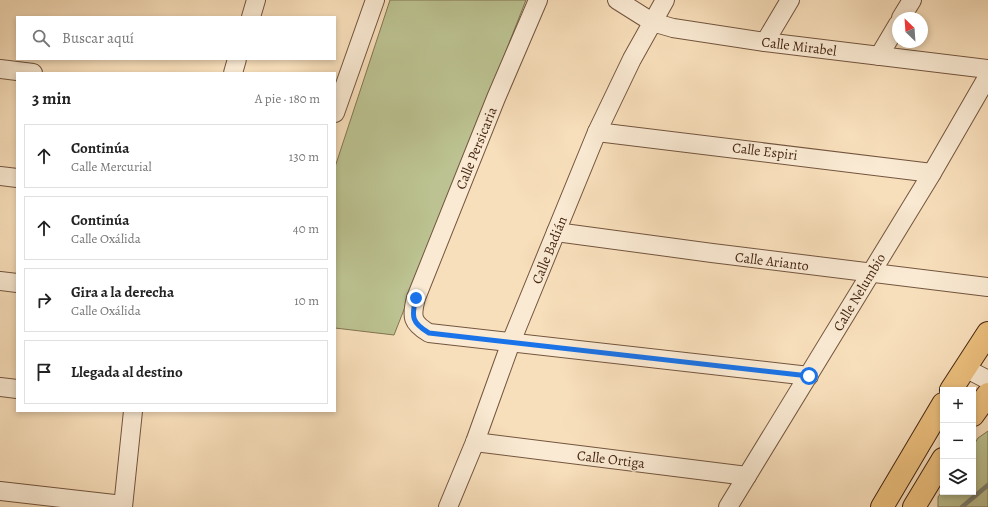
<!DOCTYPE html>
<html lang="es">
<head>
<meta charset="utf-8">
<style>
  body { margin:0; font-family:Alegreya,serif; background:#f2f2f2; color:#222 }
  .controls { position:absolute; right:12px; bottom:12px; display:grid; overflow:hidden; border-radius:0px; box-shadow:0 2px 6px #0003 }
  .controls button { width:36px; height:36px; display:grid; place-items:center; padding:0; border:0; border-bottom:1px solid #e0e0e0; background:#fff; color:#222; font:20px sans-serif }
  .compass { position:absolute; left:892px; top:12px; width:36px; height:36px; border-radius:50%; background:#fff; box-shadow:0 2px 6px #0003; rotate:335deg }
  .stop { position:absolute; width:12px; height:12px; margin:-9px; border:3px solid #1a73e8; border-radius:50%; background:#fff }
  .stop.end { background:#1a73e8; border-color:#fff; box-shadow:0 1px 4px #0008 }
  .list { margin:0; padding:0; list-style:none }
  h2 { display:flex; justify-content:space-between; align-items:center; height:52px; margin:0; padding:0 16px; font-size:17px }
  h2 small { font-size:13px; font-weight:400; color:#767676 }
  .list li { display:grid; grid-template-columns:26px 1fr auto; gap:12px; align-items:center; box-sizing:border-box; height:64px; margin:0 8px 8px; padding:0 8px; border:1px solid #e0e0e0; border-radius:0px }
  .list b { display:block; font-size:15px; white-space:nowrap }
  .list p { margin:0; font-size:13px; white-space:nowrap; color:#767676 }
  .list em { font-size:13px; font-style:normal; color:#767676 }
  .icon { flex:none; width:22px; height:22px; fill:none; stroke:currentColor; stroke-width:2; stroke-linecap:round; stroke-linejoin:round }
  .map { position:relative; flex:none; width:988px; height:507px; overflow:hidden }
  .search { position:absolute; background:#fff; box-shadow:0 2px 6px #0003; left:16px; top:16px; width:320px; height:44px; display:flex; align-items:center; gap:10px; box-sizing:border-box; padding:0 14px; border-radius:0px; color:#767676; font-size:15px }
  .panel { position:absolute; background:#fff; box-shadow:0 2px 6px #0003; left:16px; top:72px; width:320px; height:340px; border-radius:0px }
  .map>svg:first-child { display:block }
</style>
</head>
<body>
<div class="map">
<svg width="988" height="507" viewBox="0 0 988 507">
  <rect width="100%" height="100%" fill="#f8dfbb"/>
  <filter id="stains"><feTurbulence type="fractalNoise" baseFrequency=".005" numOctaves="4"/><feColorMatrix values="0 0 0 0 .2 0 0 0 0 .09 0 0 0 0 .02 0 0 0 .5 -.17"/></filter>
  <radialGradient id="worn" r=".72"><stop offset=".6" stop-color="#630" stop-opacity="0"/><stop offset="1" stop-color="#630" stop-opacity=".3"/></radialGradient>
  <g fill="#bcc291" stroke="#827452">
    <polygon points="390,0 526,0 394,335 335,328 335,167"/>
    <polygon points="988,431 988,507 938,507 938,497 943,490 943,492 973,492 973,446 978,438"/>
  </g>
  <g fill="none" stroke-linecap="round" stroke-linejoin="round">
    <polyline stroke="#7b8172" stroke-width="4.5" points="962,507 988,485"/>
    <defs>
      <g id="minor">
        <path d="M538 0 496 98 416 298C411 317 412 323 429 333L809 376"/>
        <polyline points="617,0 652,22 673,28 765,42 988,69"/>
        <polyline points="251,17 256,0"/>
        <polyline points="901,18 912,0"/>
        <polyline points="765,42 790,0"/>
        <polyline points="879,56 898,24"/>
        <polyline points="0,69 33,73"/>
        <polyline points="233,73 237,59"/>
        <polyline points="335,113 375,0"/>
        <polyline points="597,132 932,173"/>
        <polyline points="0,176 17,178"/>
        <polyline points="556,232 712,253 988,287"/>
        <polyline points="0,281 17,283"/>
        <polyline points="965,368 988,380"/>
        <polyline points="0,387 17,389"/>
        <polyline points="475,442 747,476"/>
        <polyline points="0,491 123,505"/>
        <polyline points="123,507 133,411"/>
        <polyline points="448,507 475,442 511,342 597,132 632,59 665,0"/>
        <polyline points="728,507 932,173 988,76"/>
      </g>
      <g id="major">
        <polyline points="951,390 988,333"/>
        <polyline points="973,415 988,394"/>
        <polyline points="882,507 943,404"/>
        <polyline points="914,507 943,459"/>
      </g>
    </defs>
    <use href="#minor" stroke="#73553e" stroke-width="20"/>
    <use href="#major" stroke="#472714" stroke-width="24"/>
    <use href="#minor" stroke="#faead3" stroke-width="18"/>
    <use href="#major" stroke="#ecc07e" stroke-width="22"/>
  </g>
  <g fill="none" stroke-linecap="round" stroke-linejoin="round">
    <path stroke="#1a73e8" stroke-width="5" d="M416 298C411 317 412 323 429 333L809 376"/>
  </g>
  <g text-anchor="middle" stroke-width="3" stroke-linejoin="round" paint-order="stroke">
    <g font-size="14" fill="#472714" stroke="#faead3">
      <text transform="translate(799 46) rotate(7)" y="5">Calle Mirabel</text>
      <text transform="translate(476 148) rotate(-68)" y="5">Calle Persicaria</text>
      <text transform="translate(765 151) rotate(7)" y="5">Calle Espiri</text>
      <text transform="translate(549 250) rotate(-68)" y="5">Calle Badián</text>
      <text transform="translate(772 261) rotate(7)" y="5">Calle Arianto</text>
      <text transform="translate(859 292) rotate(-59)" y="5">Calle Nelumbio</text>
      <text transform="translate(611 459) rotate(7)" y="5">Calle Ortiga</text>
    </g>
  </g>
  <rect width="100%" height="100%" filter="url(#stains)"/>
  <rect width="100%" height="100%" fill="url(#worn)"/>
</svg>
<div class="controls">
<button>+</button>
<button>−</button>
<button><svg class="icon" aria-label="layers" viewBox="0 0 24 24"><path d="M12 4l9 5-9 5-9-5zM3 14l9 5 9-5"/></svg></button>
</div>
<svg class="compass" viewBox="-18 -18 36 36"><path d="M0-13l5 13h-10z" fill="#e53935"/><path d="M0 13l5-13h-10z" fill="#767676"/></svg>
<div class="stop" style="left:809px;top:376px"></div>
<div class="stop end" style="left:416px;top:298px"></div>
<div class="search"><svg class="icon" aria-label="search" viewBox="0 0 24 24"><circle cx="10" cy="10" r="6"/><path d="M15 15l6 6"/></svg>Buscar aquí</div>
<section class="panel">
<h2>3 min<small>A pie · 180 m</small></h2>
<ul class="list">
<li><svg class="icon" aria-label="ahead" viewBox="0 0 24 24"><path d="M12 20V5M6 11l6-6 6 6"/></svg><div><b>Continúa</b><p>Calle Mercurial</p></div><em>130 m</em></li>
<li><svg class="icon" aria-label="ahead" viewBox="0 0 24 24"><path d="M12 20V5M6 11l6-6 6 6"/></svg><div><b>Continúa</b><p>Calle Oxálida</p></div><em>40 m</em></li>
<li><svg class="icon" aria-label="right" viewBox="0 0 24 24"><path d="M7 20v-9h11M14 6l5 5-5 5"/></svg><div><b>Gira a la derecha</b><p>Calle Oxálida</p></div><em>10 m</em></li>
<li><svg class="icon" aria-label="arrive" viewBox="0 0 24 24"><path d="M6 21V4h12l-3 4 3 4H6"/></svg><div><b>Llegada al destino</b></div></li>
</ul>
</section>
</div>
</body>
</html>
